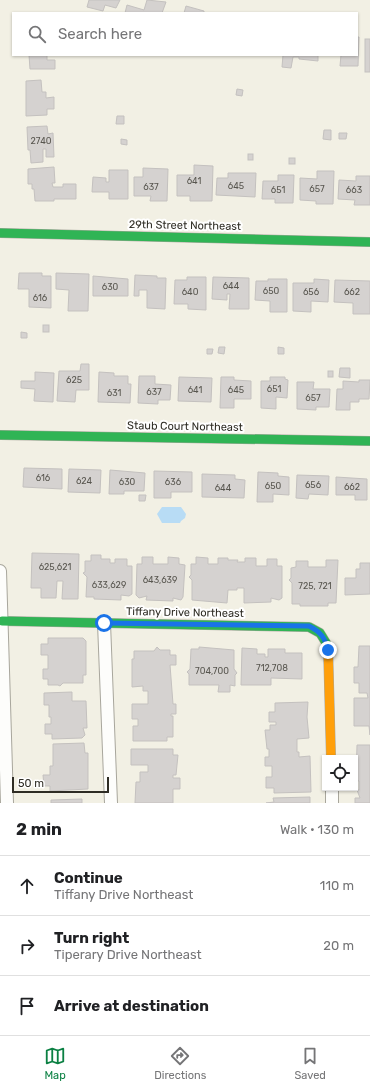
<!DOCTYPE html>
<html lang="en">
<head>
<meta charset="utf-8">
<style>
  body { margin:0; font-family:Rubik,sans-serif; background:#f6f6f6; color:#202124 }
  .controls { position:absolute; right:12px; bottom:12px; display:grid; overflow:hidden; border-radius:0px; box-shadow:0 1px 3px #0004 }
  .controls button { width:36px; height:36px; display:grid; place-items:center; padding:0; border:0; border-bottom:1px solid #e0e0e0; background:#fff; color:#202124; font:20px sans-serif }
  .scale { position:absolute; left:12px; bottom:10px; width:97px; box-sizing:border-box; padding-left:4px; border:2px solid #2e2c24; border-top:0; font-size:11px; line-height:14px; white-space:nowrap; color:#2e2c24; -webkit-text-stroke:3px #fff; paint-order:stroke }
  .stop { position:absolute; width:12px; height:12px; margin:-9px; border:3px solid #1a73e8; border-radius:50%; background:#fff }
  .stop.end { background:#1a73e8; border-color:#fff; box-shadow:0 1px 4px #0008 }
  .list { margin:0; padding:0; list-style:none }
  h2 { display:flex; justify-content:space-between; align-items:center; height:52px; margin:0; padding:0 16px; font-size:17px }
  h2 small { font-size:13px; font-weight:400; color:#757577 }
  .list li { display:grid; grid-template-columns:26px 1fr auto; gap:12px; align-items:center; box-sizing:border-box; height:60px; padding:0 16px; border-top:1px solid #e0e0e0 }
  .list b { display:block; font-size:15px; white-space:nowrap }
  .list p { margin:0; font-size:13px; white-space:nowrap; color:#757577 }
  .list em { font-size:13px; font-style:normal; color:#757577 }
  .icon { flex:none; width:22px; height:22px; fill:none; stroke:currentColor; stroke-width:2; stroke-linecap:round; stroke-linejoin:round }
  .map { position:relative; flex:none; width:370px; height:803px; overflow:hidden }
  .search { position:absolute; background:#fff; box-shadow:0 1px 3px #0004; left:12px; right:12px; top:12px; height:44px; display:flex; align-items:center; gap:10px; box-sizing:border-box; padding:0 14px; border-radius:0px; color:#757577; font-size:15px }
  .sheet { height:232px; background:#fff }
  nav { display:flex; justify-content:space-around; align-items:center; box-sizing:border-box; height:56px; border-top:1px solid #e0e0e0; background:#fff; font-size:11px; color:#757577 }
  nav a { display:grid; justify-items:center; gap:2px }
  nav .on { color:#0b8043 }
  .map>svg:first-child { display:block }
</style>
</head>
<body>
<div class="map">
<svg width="370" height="803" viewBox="0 0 370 803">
  <rect width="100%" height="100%" fill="#f2f0e4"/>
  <polygon fill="#b8dcf5" points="162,507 181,507 186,514 185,518 181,521 180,523 162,523 157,514"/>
  <g fill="#d5d2d0" stroke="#c4c1bf">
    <polygon points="89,0 120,0 116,8 105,5 103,11 87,7"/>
    <polygon points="147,0 166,2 162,13 125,13 127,5 144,10"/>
    <polygon points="186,6 204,11 204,13 184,13"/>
    <polygon points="357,37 359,37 358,66 340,66 341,55 357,55"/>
    <rect x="365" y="39" width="5" height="33"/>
    <polygon points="29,55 47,55 47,60 55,60 55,69 30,69"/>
    <polygon points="283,55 318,55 318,61 299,59 299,57 293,57 291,68 282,67"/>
    <polygon points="41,80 42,92 46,92 46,98 54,97 54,109 47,109 47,115 26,116 26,81"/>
    <polygon points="237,89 243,90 242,96 236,95"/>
    <polygon points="117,116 124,116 124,124 116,124"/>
    <polygon points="47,126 48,134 53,133 54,157 46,157 46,149 43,149 43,162 31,163 30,150 28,150 27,127"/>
    <polygon points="324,130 331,130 331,140 323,139"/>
    <polygon points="339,133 347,133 346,139 339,139"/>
    <polygon points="121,139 127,140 127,145 121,144"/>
    <rect x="248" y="154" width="5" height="6"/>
    <rect x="289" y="158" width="6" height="6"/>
    <polygon points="194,165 213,166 212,201 190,201 190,196 177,196 177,175 194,175"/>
    <polygon points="54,167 55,183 52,183 53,187 63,187 63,184 76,184 76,199 54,199 54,201 35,201 34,189 32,189 32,184 28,184 28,169"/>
    <polygon points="143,168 168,169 167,201 150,201 151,196 134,196 134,177 143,177"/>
    <polygon points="109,170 128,170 128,199 109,199 109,192 92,192 93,177 106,178 106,182 109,182"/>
    <polygon points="317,171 334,171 333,204 316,204 316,201 300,200 300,178 317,179"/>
    <polygon points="228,173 256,173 255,197 216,195 217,178 228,178"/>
    <polygon points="278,175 294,175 293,203 275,203 275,199 262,199 263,181 278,181"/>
    <polygon points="356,176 370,176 370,205 354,205 355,200 338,199 339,180 356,181"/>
    <polygon points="19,273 42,273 42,276 51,276 51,308 29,307 29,289 18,289"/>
    <polygon points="56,273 89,274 88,311 68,311 69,290 56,289"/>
    <polygon points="135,275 157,276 157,278 166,278 165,309 147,308 147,290 139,290 139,296 134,296"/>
    <polygon points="93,276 128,279 128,296 93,296"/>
    <polygon points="187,277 206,277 206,310 188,309 188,304 174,304 175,280 187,280"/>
    <polygon points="213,277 249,278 249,309 229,309 230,294 227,294 227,300 212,299"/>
    <polygon points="268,279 287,279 287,312 270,312 270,301 255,300 256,281 268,281"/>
    <polygon points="314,279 329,280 328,302 311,301 311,312 293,311 293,283 314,283"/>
    <polygon points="335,280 370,281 370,314 353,314 353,303 334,302"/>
    <rect x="43" y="325" width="6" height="7"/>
    <polygon points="21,332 27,333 27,338 21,338"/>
    <polygon points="219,347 225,347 224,354 218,353"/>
    <polygon points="278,347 284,348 284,354 278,354"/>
    <polygon points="207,349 213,349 212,354 207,354"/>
    <polygon points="81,364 89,364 89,390 76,390 75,402 57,401 59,371 80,371"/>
    <polygon points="340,368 350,368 350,378 339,377"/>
    <rect x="328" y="371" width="5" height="6"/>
    <polygon points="35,372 54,373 53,402 34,401 35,389 21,388 21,381 35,381"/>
    <polygon points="99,372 114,373 114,376 128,376 128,384 131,384 130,403 98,402"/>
    <polygon points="139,376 155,376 155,384 171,385 170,400 158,400 158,404 138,403"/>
    <polygon points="179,377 212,378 211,402 178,401"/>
    <polygon points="221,377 234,377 234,380 251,381 251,399 234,399 234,408 220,408"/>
    <polygon points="270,377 285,377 285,379 288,380 287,398 276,397 276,409 261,408 261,381 270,381"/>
    <polygon points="359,380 370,380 369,399 359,399 359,402 350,402 350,410 336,410 337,389 343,389 343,381 359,382"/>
    <polygon points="297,382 314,382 313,389 330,389 329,407 316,407 316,410 297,409"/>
    <polygon points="24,468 62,469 62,489 23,487"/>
    <polygon points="69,469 101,470 100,493 68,492"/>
    <polygon points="110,470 145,473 144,491 124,491 124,494 109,494"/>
    <polygon points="154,471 192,472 192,492 171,492 171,498 154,498"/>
    <polygon points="258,472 278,473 278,476 289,477 289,495 273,494 273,502 257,502"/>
    <polygon points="202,474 235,475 235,479 245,480 244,498 202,497"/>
    <polygon points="297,475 329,476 328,495 309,494 308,499 296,498"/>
    <polygon points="336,477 367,479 367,500 355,500 355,495 336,495"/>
    <polygon points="139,495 146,495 145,501 139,501"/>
    <polygon points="32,553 79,554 78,599 62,599 63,581 57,581 56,598 41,598 41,588 31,588"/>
    <polygon points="91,555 101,555 101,559 110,559 110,563 115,563 115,559 127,559 127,566 132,566 132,594 129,596 121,595 121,600 94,599 94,597 86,597 87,577 83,573 85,572 85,561 91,561"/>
    <polygon points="142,557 153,557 153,564 168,564 168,557 179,558 179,564 185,565 183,597 181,600 173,598 173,601 146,600 147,596 139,598 136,595 137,564 142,564"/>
    <polygon points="196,557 208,558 208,564 218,564 218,558 228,558 228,560 238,560 237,562 245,562 245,558 256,558 256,566 267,566 267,559 277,559 277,566 282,566 282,598 279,600 271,598 271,602 244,603 244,588 237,588 237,590 228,590 227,603 192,600 192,580 189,577 191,575 191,564 196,564"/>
    <polygon points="326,560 338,560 336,603 328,603 328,606 300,606 300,604 292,604 292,583 289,580 291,578 291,568 296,567 296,561 308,561 308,567 326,567"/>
    <polygon points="360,563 370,563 370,594 345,595 345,578 356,578 356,569 360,569"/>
    <polygon points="48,638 83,638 86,641 86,675 83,675 83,683 63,683 60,686 58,685 48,685 48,679 43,679 43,669 48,669 48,655 41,655 41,644 48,644"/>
    <polygon points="359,646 370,646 370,735 369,726 354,726 354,698 368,698 367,693 359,693 359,683 354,683 354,667 358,667"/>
    <polygon points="157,647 160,650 170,650 170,655 176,655 176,665 170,665 173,704 176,704 176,714 171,714 171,716 173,716 173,737 167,737 167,741 133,741 133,726 138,726 138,719 132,719 132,704 148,704 148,691 143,691 143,686 132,687 132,659 134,659 134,651 154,651"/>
    <polygon points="199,647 234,650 234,669 237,673 235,675 235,686 230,685 230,692 218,692 219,685 189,685 189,674 187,672 190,669 191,649 199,649"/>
    <polygon points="242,648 257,649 257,654 265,654 265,657 268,657 268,649 285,649 285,653 302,653 302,679 271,678 271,685 241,685"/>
    <polygon points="72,692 72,701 86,701 87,728 83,728 85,735 82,738 52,739 52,734 45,734 45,724 51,724 51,717 49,717 49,705 44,705 44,693"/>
    <polygon points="308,702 307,717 309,738 297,739 297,752 299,752 299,757 310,756 311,792 274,793 274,788 266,788 266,777 272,777 272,766 265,766 265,757 269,757 269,749 267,749 265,730 270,730 270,725 276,725 276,722 269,722 269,712 275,712 275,703"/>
    <polygon points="84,743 85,753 88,753 88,789 50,791 50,786 44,786 43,775 50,775 50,766 53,766 53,744"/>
    <polygon points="357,745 370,745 370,803 355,803 355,798 360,798 357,790 359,790 359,781 356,780"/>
    <polygon points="131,749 173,749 173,755 178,755 176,775 173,775 173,778 180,778 180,789 173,789 173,803 135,803 136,782 140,782 140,772 148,772 148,765 131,765"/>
    <polygon points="310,797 310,803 266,803 274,802 273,798"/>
    <polygon points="82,799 82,803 51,803 51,800"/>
  </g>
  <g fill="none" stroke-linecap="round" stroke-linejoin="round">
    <defs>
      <g id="street">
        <polyline points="0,571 7,803"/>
        <polyline points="104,623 111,803"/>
        <polyline points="332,788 332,803"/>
      </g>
      <g id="fast">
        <polyline points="0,233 370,242"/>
        <polyline points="0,435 370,441"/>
        <polyline points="2,621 309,627 320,633 328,646"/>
      </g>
      <polyline id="slow" points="328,646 331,758"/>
    </defs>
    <use href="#street" stroke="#a8a69c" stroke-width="14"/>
    <use href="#fast" stroke="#a8a69c" stroke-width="10"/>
    <use href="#slow" stroke="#a8a69c" stroke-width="10"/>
    <use href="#street" stroke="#fdfdfb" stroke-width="12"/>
    <use href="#fast" stroke="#30b455" stroke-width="9"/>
    <use href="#slow" stroke="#ff9f0a" stroke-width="9"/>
  </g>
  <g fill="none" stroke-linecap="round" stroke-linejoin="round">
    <path stroke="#1a73e8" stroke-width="5" d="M104 623 309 626C321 632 325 638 328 650"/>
  </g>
  <g text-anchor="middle" stroke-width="4" stroke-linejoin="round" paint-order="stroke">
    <g font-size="9" fill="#58564f">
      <text x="41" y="144">2740</text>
      <text x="194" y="184">641</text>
      <text x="236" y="189">645</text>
      <text x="151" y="190">637</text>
      <text x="317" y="192">657</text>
      <text x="278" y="193">651</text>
      <text x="354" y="193">663</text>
      <text x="231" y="289">644</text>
      <text x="110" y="290">630</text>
      <text x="271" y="294">650</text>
      <text x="190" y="295">640</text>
      <text x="311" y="295">656</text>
      <text x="352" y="295">662</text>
      <text x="40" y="301">616</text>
      <text x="74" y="383">625</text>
      <text x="274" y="392">651</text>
      <text x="195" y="393">641</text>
      <text x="236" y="393">645</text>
      <text x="154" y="395">637</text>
      <text x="114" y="396">631</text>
      <text x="313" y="401">657</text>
      <text x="43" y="481">616</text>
      <text x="84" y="484">624</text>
      <text x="127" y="485">630</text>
      <text x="173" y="485">636</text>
      <text x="313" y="488">656</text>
      <text x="273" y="489">650</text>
      <text x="352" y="490">662</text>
      <text x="223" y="491">644</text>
      <text x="55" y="570">625,621</text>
      <text x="160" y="583">643,639</text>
      <text x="109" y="588">633,629</text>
      <text x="315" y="589">725, 721</text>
      <text x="272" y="671">712,708</text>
      <text x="212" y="674">704,700</text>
    </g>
    <g font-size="11" fill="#2e2c24" stroke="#fff">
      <text transform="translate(185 225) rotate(1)" y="4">29th Street Northeast</text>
      <text transform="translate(185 426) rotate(1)" y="4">Staub Court Northeast</text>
      <text transform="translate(185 612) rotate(1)" y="4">Tiffany Drive Northeast</text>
    </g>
  </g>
</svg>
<div class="controls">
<button><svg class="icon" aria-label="locate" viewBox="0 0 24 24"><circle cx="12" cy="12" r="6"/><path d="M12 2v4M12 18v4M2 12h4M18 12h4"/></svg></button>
</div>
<div class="scale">50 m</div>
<div class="stop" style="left:104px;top:623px"></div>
<div class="stop end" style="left:328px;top:650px"></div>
<div class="search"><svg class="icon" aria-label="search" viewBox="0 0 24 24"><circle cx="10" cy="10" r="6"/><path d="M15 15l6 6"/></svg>Search here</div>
</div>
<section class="sheet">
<h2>2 min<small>Walk · 130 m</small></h2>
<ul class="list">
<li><svg class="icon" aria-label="ahead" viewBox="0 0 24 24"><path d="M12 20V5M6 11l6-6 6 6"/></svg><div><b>Continue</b><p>Tiffany Drive Northeast</p></div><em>110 m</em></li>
<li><svg class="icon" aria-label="right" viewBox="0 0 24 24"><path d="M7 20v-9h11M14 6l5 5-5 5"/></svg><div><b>Turn right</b><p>Tiperary Drive Northeast</p></div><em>20 m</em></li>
<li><svg class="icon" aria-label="arrive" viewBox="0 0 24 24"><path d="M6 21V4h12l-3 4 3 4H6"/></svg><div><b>Arrive at destination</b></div></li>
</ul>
</section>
<nav>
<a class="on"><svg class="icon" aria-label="map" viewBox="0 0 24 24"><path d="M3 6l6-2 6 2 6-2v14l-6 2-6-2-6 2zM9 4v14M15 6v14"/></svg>Map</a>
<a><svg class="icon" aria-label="directions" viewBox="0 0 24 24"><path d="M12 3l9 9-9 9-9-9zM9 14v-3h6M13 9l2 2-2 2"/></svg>Directions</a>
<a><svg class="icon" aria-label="saved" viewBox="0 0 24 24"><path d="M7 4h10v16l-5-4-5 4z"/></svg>Saved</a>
</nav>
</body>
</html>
